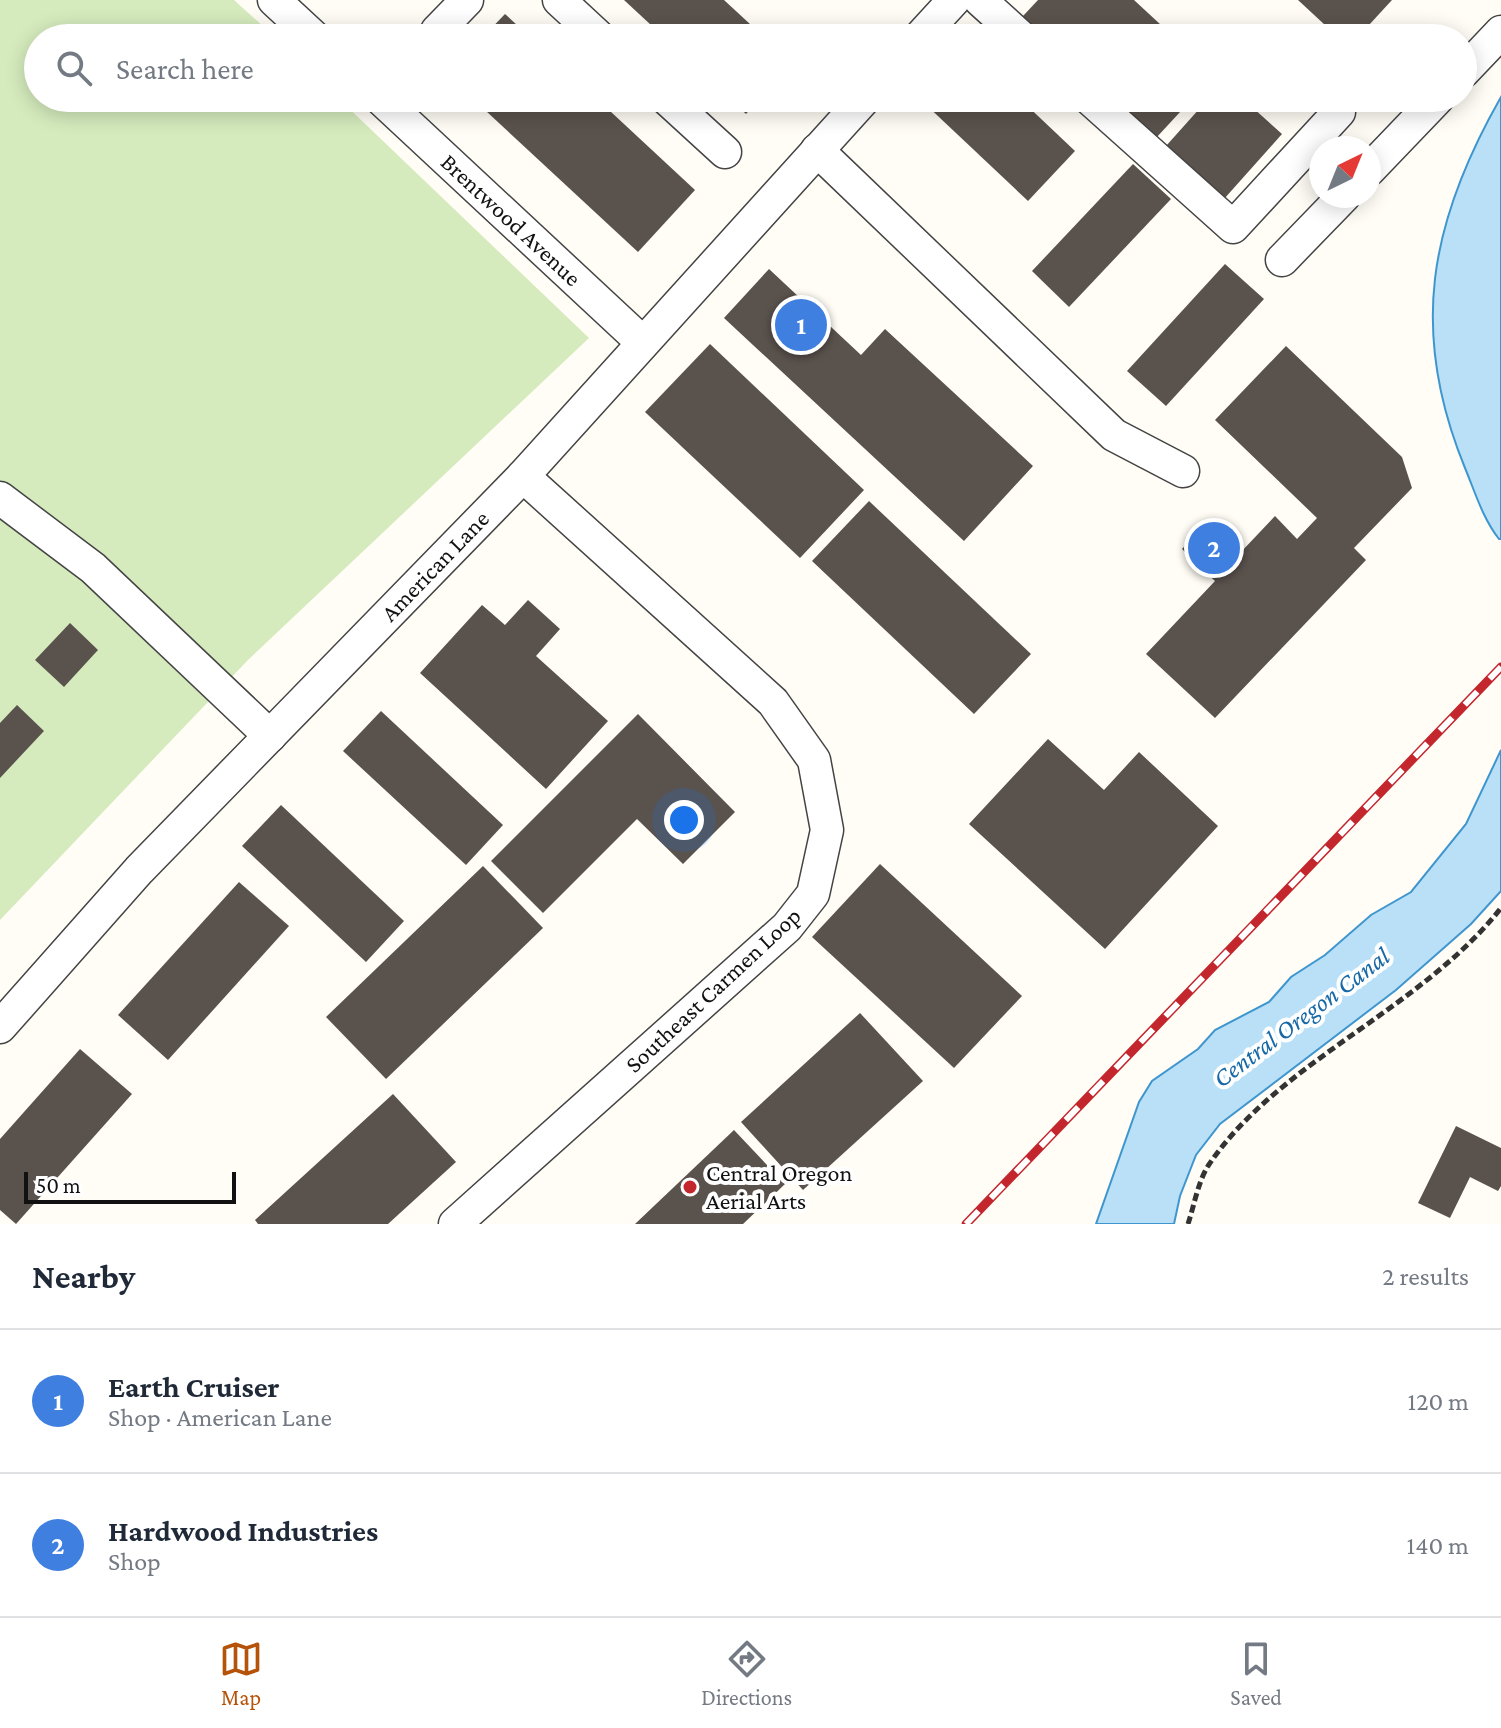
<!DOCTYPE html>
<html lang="en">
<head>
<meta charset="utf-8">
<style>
  body { margin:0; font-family:"Crimson Pro",serif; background:#f2f2f3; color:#1f2937 }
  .compass { position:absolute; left:1309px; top:136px; width:72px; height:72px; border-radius:50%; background:#fff; box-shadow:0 4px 20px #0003; rotate:43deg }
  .scale { position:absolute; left:24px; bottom:20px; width:212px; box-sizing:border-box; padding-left:8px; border:4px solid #111; border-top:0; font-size:22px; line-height:28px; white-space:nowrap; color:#111; -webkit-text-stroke:6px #fff; paint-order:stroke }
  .you { position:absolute; left:684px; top:820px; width:28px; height:28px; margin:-20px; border:6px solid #fff; border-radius:50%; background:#1a73e8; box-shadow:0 0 0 12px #1a73e833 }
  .badge { display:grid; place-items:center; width:52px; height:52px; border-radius:50%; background:#b45309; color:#fff; font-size:26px; font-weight:700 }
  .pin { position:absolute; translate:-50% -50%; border:4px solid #fff; box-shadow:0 2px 8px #0006 }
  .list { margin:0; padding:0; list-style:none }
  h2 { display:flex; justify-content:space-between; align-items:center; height:104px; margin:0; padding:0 32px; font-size:34px }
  h2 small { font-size:26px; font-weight:400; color:#747a83 }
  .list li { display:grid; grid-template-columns:52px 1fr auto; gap:24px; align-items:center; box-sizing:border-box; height:144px; padding:0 32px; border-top:2px solid #e0e1e3 }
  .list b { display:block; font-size:30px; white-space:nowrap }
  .list p { margin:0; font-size:26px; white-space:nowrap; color:#747a83 }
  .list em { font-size:26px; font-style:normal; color:#747a83 }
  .icon { flex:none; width:44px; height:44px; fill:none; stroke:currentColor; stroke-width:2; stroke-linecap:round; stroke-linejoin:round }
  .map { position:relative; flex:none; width:1501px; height:1224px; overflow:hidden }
  .search { position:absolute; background:#fff; box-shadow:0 4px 20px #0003; left:24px; right:24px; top:24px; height:88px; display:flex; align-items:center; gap:20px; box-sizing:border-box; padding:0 28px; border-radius:44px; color:#747a83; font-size:30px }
  .sheet { height:392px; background:#fff }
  nav { display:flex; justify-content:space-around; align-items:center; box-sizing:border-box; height:112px; border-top:2px solid #e0e1e3; background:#fff; font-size:22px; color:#747a83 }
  nav a { display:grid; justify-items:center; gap:4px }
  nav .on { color:#b45309 }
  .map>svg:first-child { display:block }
</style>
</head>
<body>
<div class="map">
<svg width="1501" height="1224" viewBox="0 0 1501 1224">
  <rect width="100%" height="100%" fill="#fffdf5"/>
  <polygon fill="#d5ebbd" points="0,0 234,0 276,38 38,38 38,98 338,98 589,338 248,660 0,920"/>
  <g fill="#b9e0f7" stroke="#3f96cf" stroke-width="2">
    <path d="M1501 97V539H1499C1483 519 1475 492 1465 468 1409 332 1429 223 1501 97Z"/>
    <polygon points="1501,750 1501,891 1471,924 1396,990 1220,1124 1196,1155 1180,1196 1174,1224 1096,1224 1139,1102 1152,1081 1198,1049 1215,1030 1269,1002 1291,977 1325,955 1371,915 1411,892 1466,824"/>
  </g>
  <g fill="#5a524d">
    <polygon points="624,0 724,0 765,38 665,38"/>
    <polygon points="1038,0 1134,0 1175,38 1047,38 1023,16"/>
    <polygon points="1298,0 1392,0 1357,38 1339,38"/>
    <polygon points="505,14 531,38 482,38"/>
    <polygon points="472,98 596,98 695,190 638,252"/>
    <polygon points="729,98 760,98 746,114"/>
    <polygon points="925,98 1019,98 1075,151 1028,201 922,101"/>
    <polygon points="1112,98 1193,98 1156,138"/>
    <polygon points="1209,98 1242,98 1282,134 1224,199 1166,146"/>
    <polygon points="1133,164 1171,199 1069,307 1032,271"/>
    <polygon points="1225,264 1264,299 1166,406 1127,371"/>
    <polygon points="769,269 861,355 885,329 1033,466 964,541 724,318"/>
    <polygon points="710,344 864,490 800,558 645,412"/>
    <polygon points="1286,346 1402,457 1412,488 1354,548 1366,560 1215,718 1146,654 1215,581 1182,549 1208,521 1241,552 1275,516 1297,539 1317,518 1215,420"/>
    <polygon points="869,501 1031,654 974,714 812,561"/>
    <polygon points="528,600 560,629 536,656 608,721 546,789 420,673 482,605 505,625"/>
    <polygon points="70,623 98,650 64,687 35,660"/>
    <polygon points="17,705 44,731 0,778 0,723"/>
    <polygon points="381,711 503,825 466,865 343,751"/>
    <polygon points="638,714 735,812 683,864 637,819 543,913 491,861"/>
    <polygon points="1048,739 1104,790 1139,752 1218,826 1105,949 969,824"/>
    <polygon points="281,805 404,921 366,962 242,846"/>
    <polygon points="880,864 1022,996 954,1068 812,937"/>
    <polygon points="483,866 543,928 386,1079 326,1017"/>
    <polygon points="239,882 289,926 168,1060 118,1015"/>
    <polygon points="860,1013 923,1081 803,1190 741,1122"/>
    <polygon points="80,1049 132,1094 16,1224 0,1210 0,1139"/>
    <polygon points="393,1094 456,1162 388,1224 258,1224 255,1220"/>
    <polygon points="1456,1126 1501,1148 1501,1186 1498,1191 1470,1177 1450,1218 1418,1203"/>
    <polygon points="734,1130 785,1184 743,1224 635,1224"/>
  </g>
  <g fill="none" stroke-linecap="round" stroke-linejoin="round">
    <defs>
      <g id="minor">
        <polyline points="274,0 315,38"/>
        <polyline points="559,0 600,38"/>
        <polyline points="980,0 1022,38"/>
        <polyline points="437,31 467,0"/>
        <polyline points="919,38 954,0"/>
        <polyline points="1463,72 1501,32"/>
        <polyline points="380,98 642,342"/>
        <polyline points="666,98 725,152"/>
        <polyline points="1089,98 1233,227 1339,112"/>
        <polyline points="817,150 1114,435 1183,471"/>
        <polyline points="1369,170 1438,98"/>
        <polyline points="1282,260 1344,196"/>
        <polyline points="0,498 93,568 270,736"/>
        <polyline points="0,1027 139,870 523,476 865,98"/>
        <polyline points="455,1224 787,927 813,894 827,830 814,760 773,702 523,476"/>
      </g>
    </defs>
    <use href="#minor" stroke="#444" stroke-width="35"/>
    <path stroke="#333" stroke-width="5" stroke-dasharray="8 4" stroke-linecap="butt" d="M1188 1224C1194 1206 1198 1182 1208 1166 1277 1062 1422 1009 1501 908"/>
    <use href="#minor" stroke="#fff" stroke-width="32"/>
    <defs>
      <polyline id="rail" points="966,1224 1501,667"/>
    </defs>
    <use href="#rail" stroke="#c4262e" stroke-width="9"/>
    <use href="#rail" stroke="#fff" stroke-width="6" stroke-dasharray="18" stroke-linecap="butt"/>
  </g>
  <circle fill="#c4262e" stroke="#fff" stroke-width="3" cx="690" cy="1187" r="8"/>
  <g text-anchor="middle" stroke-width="8" stroke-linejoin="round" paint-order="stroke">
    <g font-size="24" fill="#111" stroke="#fff">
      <text transform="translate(511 220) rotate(43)" y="8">Brentwood Avenue</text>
      <text transform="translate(435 566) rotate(-46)" y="8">American Lane</text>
      <text transform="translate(713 990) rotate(-43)" y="8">Southeast Carmen Loop</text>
    </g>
    <g font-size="24" fill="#111" stroke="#fff" text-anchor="start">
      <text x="706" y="1181">Central Oregon<tspan x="706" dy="28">Aerial Arts</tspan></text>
    </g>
    <g font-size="26" font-style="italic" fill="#1768a6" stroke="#fff">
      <text transform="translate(1301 1017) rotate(-37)" y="9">Central Oregon Canal</text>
    </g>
  </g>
</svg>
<svg class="compass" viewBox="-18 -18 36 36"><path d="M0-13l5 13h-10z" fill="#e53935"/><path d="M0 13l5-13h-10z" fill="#747a83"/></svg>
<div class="scale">50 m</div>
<div class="you"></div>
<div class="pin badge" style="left:801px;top:325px;background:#3f7fe0">1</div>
<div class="pin badge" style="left:1214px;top:548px;background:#3f7fe0">2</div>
<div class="search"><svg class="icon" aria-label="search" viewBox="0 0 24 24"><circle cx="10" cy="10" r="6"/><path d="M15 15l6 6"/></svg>Search here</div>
</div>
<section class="sheet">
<h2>Nearby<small>2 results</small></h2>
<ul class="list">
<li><span class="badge" style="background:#3f7fe0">1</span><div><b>Earth Cruiser</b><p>Shop · American Lane</p></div><em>120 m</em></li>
<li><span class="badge" style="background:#3f7fe0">2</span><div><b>Hardwood Industries</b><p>Shop</p></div><em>140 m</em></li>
</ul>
</section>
<nav>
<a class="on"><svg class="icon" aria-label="map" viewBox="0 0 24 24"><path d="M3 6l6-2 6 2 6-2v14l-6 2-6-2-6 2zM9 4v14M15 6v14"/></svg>Map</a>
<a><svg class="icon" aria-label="directions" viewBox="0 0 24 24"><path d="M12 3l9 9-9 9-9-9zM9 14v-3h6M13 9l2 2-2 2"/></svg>Directions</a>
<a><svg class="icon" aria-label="saved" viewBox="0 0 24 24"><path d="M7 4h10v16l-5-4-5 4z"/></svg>Saved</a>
</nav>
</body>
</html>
